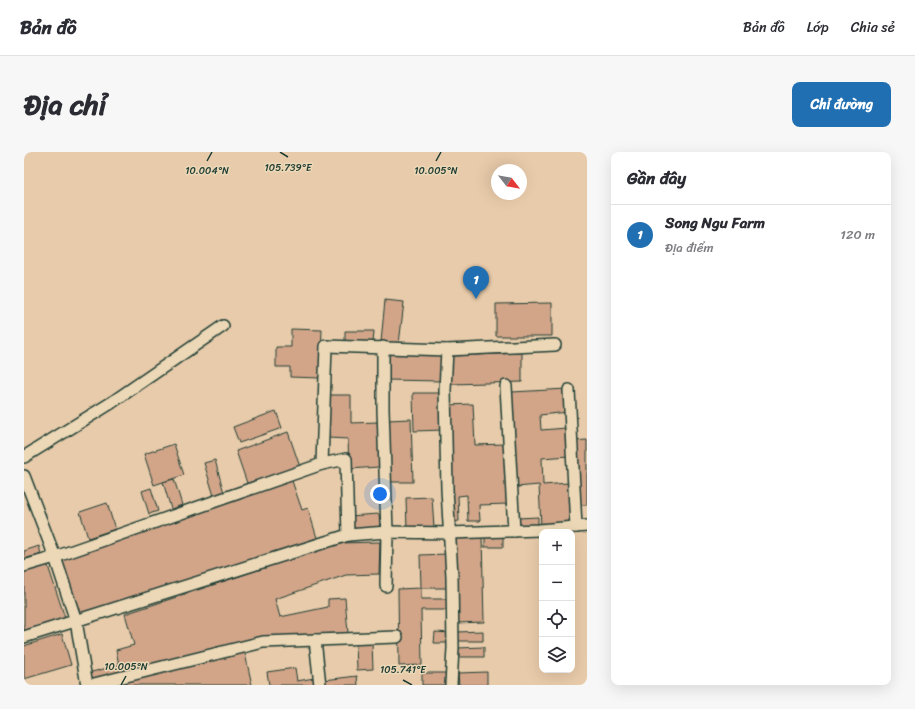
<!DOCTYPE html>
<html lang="vi">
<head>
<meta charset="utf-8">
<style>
  body { margin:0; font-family:Sriracha,sans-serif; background:#f7f7f7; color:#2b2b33 }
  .controls { position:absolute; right:12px; bottom:12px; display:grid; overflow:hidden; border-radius:8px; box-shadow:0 4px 16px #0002 }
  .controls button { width:36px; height:36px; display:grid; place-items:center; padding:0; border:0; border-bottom:1px solid #e1e1e2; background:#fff; color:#2b2b33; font:20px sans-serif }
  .compass { position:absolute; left:467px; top:12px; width:36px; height:36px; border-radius:50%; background:#fff; box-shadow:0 4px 16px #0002; rotate:121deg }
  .you { position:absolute; left:356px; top:342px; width:14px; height:14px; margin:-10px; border:3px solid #fff; border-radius:50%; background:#1a73e8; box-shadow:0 0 0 6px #1a73e833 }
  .badge { display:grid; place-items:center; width:26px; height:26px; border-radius:50%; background:#1f6fb2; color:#fff; font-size:13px; font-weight:700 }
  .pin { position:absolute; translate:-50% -33px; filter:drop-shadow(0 1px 2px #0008) }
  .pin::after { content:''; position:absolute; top:21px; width:14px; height:12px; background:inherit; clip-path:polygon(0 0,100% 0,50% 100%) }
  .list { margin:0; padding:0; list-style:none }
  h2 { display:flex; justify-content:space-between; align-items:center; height:52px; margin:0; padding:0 16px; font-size:17px }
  h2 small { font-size:13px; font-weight:400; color:#7c7c81 }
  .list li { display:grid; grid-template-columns:26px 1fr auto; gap:12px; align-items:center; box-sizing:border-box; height:60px; padding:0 16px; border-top:1px solid #e1e1e2 }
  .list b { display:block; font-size:15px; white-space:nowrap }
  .list p { margin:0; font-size:13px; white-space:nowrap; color:#7c7c81 }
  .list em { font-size:13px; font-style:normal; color:#7c7c81 }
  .icon { flex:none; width:22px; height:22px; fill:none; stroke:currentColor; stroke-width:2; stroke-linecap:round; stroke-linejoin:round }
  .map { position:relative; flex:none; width:563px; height:533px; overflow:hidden; border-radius:8px }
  header { display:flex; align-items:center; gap:24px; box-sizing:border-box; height:56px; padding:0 20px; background:#fff; border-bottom:1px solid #e1e1e2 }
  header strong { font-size:19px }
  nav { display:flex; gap:22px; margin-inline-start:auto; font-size:14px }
  .intro { display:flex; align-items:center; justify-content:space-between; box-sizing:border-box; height:96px; padding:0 24px }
  h1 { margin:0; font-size:28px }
  .button { padding:10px 18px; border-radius:8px; background:#1f6fb2; color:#fff; font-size:14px; font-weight:700 }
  main { display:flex; gap:24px; padding:0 24px }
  aside { flex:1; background:#fff; border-radius:8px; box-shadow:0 4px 16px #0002 }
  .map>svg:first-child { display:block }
</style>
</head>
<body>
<header>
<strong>Bản đồ</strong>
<nav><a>Bản đồ</a><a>Lớp</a><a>Chia sẻ</a></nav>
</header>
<div class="intro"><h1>Địa chỉ</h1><a class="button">Chỉ đường</a></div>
<main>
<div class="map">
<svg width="563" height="533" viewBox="0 0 563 533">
  <rect width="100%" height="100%" fill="#e8cbaa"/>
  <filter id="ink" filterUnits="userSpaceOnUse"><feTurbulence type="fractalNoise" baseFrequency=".025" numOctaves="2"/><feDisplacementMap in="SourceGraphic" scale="8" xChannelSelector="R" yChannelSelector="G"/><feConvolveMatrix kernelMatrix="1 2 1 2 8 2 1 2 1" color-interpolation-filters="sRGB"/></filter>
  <g filter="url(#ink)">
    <g fill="#d2a589" stroke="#1f3d34">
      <polygon points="361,148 380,150 375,192 357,190"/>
      <polygon points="528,151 528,184 472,184 472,152"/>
      <polygon points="267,177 298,178 296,226 266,225 266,215 252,215 252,195 267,195"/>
      <polygon points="321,179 350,179 349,191 321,191"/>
      <polygon points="364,201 419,203 419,229 363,228"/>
      <polygon points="498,201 498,230 427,232 426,204"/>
      <polygon points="543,237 544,260 516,263 517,278 543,276 545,304 518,306 519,333 544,331 546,373 517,374 515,333 492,335 488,240"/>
      <polygon points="389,241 419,241 420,278 390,279"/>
      <polygon points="305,243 327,243 327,271 354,270 355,315 325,317 324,287 304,286"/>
      <polygon points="449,252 451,293 481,292 484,352 455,353 456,369 444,369 443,343 434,344 435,369 428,370 423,253"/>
      <polygon points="252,259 258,276 215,291 209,275"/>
      <polygon points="387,267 389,330 364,330 363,268"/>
      <polygon points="264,280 276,315 224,334 212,299"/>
      <polygon points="563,288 563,353 553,353 549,289"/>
      <polygon points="150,292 160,323 130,333 120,302"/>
      <polygon points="191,308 200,341 190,344 180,311"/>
      <polygon points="150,327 158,353 147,357 139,330"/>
      <polygon points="268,329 278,358 284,356 293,386 56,466 35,408"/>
      <polygon points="127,336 134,359 125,362 118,339"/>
      <polygon points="408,345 410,376 383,377 382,346"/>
      <polygon points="83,351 91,377 64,386 56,360"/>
      <polygon points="355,362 356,377 326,379 325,364"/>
      <polygon points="514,365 514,374 494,375 494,366"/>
      <polygon points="458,385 460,470 432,471 430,386"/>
      <rect x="461" y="385" width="18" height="10"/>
      <polygon points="356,390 355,422 322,423 251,447 256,465 304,455 304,447 321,446 324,481 243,486 67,530 64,521 95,513 92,498 110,493 101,462 316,391"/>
      <polygon points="15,394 17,402 0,407 0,399"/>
      <polygon points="424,402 425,436 397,436 396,403"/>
      <polygon points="23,411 41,466 1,480 0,477 0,418"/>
      <polygon points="397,436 397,447 426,447 426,458 397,458 398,513 375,514 374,437"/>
      <polygon points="459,479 459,489 433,489 433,480"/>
      <polygon points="411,480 427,481 426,491 410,491"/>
      <polygon points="38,482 47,513 0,527 0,494"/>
      <polygon points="348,491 349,517 333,518 332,492"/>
      <polygon points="460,495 460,505 434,505 433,496"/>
      <polygon points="220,497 228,533 83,533"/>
      <polygon points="271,516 273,529 290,526 291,533 245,533 243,520"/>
      <polygon points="463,520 463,533 435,533 434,521"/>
      <rect x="398" y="521" width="26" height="12"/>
      <polygon points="333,524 334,533 300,533 300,528"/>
    </g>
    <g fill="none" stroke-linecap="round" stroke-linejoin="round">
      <defs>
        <g id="street">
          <polyline points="359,195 359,257 363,380 362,434"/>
          <polyline points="423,198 421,238 423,337 428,424 429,496 427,533"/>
          <polyline points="482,234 490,379"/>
          <polyline points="545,238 552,375"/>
          <polyline points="0,305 87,251 199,174"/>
          <polyline points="298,312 322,307 324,383"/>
          <polyline points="0,324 31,405 52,469 63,533"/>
          <polyline points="0,414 31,405 298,312 302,194 423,198 531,193"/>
          <polyline points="0,485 324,383 363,380 426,381 515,378 563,374"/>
          <polyline points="291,488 296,533"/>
          <polyline points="66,533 239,490 373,485"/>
        </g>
      </defs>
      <use href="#street" stroke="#1f3d34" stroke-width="14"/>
      <use href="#street" stroke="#ecd8b6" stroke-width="11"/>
    </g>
  </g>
  <path fill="none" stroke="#1f3d34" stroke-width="1.5" d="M256 0 264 5M183 9 188 0M412 9 417 0M379 528 388 533M97 533 102 524"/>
  <g font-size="10" text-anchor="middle" fill="#1f3d34" stroke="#ecd8b6" stroke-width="3" stroke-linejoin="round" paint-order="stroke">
    <text x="264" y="19">105.739°E</text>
    <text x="183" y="22">10.004°N</text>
    <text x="412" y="22">10.005°N</text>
    <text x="102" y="518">10.005°N</text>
    <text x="379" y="521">105.741°E</text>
  </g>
</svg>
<div class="controls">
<button>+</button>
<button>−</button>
<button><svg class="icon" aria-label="locate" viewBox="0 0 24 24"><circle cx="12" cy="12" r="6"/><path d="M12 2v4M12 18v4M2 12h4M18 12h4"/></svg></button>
<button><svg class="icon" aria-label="layers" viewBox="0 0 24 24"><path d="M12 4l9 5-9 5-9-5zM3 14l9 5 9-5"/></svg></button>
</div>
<svg class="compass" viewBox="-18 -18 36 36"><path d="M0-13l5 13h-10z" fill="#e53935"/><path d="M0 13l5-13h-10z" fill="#7c7c81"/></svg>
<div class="you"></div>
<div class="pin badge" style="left:452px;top:147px">1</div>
</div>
<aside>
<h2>Gần đây<small></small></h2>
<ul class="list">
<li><span class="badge">1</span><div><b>Song Ngu Farm</b><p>Địa điểm</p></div><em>120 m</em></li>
</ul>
</aside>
</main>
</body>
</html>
